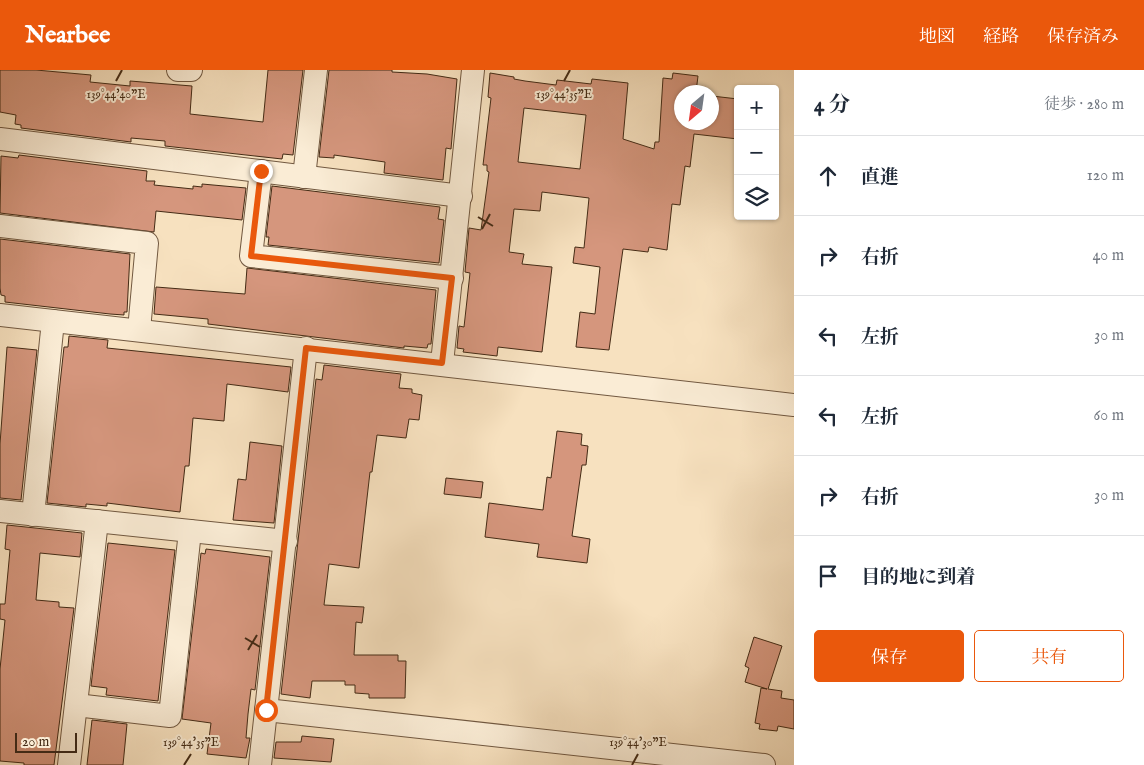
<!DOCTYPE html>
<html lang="ja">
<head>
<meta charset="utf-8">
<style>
  body { margin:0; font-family:"IM FELL English","Noto Serif JP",serif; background:#f2f2f3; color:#1f2937 }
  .controls { position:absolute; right:15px; top:15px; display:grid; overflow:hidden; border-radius:5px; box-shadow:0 1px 4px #0004 }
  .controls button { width:45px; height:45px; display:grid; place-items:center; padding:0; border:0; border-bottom:1px solid #e0e1e3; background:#fff; color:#1f2937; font:25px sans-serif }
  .compass { position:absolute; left:674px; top:15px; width:45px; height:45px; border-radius:50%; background:#fff; box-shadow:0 1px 4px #0004; rotate:209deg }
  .scale { position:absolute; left:15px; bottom:12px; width:62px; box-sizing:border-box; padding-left:5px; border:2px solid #442b15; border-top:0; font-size:14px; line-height:18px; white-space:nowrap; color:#442b15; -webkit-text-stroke:4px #faecd5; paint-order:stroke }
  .stop { position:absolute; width:15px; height:15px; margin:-11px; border:4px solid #ea580c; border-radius:50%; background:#fff }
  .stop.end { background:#ea580c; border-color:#fff; box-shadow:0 1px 5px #0008 }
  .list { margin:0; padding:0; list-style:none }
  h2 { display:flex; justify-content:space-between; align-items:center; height:65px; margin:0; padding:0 20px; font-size:21px }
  h2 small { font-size:16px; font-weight:400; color:#747a83 }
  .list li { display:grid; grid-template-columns:32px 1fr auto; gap:15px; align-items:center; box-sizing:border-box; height:80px; padding:0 20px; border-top:1px solid #e0e1e3 }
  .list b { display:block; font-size:19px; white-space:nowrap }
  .list em { font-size:16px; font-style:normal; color:#747a83 }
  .actions { display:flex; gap:10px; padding:15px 20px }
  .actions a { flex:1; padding:11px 0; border:1px solid #ea580c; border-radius:5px; text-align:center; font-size:18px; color:#ea580c }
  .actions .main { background:#ea580c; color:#fff }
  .icon { flex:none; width:28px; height:28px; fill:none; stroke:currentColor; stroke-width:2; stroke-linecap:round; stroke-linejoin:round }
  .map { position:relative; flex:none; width:794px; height:695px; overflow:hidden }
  header { display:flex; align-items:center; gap:30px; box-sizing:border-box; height:70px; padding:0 25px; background:#ea580c; color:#fff }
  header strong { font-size:24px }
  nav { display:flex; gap:28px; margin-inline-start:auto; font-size:18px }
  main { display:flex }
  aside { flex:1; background:#fff }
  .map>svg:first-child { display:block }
</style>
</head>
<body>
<header>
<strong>Nearbee</strong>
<nav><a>地図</a><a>経路</a><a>保存済み</a></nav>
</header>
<main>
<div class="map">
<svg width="794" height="695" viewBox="0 0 794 695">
  <rect width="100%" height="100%" fill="#f7e1bf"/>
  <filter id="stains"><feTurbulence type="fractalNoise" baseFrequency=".004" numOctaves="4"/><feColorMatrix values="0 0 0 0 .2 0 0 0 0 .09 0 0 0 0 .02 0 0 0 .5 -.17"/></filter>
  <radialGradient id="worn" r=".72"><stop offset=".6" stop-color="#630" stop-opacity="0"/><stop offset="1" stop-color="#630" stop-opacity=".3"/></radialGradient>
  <g fill="#d5967d" stroke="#442b15" fill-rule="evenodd">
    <polygon points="0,0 36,0 91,5 90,12 130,16 130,11 192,16 190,44 263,52 268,0 303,0 293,85 283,84 282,89 165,76 165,71 131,68 131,72 21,58 21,55 15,54 16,45 0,42"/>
    <polygon points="329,0 392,0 392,2 427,4 457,9 451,79 446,78 443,110 384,103 385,92 334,85 334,88 319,87"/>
    <path d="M490 3 514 7V9L525 11 556 15 557 10 591 14 592 9 628 13 623 69 654 79 655 72H659L663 8 672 9 673 3 698 6 696 22H682V52H712V26L738 29V69L694 64 690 97 685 96 680 135 672 134 667 180 649 177 648 182 623 179 609 280 576 277 580 242 595 244 600 197 573 193 575 177 584 178 589 128 542 122 540 141 514 139 509 182 524 184 522 194 552 197 542 282 498 277 497 286 463 282 464 279 457 278 459 256 464 257 470 203 465 202 469 158 481 160 489 102 487 101V95H483L491 28 488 27ZM524 38 586 45 580 99 518 92Z"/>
    <polygon points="19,85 147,101 146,111 155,111 154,115 193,119 193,116 202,117 202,114 246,118 242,150 156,141 154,162 0,143 1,86 18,88"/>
    <polygon points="272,116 440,137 438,149 444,150 439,193 268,175 269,167 266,167"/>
    <polygon points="0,169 130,184 127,242 124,242 124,245 110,244 5,232 5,226 1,225 0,218"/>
    <polygon points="247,198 436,220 431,274 428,274 427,278 404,276 404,278 208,254 208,249 154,244 156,217 245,224"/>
    <polygon points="69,266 108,270 107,278 291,297 288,322 227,314 224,351 193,348 189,396 185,396 180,442 107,433 107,436 86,434 86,437 47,433 64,277 68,277"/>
    <polygon points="7,277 37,280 21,430 0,428 0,374"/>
    <polygon points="324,295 401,304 399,318 412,319 412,323 422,325 419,350 409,349 406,368 377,365 372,402 370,402 359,498 329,494 324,535 364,537 362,553 356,552 354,585 398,585 398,591 406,591 405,628 369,628 369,624 355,623 355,615 345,615 345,611 312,611 310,628 281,624 316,309 322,310"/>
    <polygon points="557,361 582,364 581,375 588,376 586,395 582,395 572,466 590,469 587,493 537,487 539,474 485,467 489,433 543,440 547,407 551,408"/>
    <polygon points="250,372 282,376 274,453 233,450 238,409 246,410"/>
    <polygon points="446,408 483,412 481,428 444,424"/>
    <polygon points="7,455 82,463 80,487 40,483 36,530 59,532 59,537 74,538 54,695 24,695 24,693 0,691 0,599 5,550 0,549 0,534 5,534 10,480 5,479"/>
    <polygon points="108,473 175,480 158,631 106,625 107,618 91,616"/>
    <polygon points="206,479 270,487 255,620 251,619 248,644 246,668 250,668 246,688 207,684 211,653 182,649 201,483 205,484"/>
    <polygon points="754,567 782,576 768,619 782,621 781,628 794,630 794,659 778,656 777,661 759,659 760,654 755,653 761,618 767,619 745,612 749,598 745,596"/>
    <polygon points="92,650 127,654 123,695 87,695"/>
    <polygon points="302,666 334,669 331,692 274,688 276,672 301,672"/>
  </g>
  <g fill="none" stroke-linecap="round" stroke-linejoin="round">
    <defs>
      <g id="minor">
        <polyline points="178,0 191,0"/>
        <polyline points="0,69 461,126"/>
        <polyline points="261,101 251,186 452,208"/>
        <polyline points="304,107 316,0"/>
        <polyline points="0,156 147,173 139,260"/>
        <polyline points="0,245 794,335"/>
        <polyline points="442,293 473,0"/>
        <polyline points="0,441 286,471"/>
        <polyline points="33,445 53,251"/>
        <polyline points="76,635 170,646 190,461"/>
        <polyline points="266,640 764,695"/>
        <polyline points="69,695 97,451"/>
        <polyline points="260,695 306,278"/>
      </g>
    </defs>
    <use href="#minor" stroke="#715840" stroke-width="24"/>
    <use href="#minor" stroke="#faecd5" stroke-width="22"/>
  </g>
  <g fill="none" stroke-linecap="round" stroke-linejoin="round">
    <polyline stroke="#ea580c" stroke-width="6" points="261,101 251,186 452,208 442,293 306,278 266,640"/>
  </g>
  <path fill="none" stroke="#442b15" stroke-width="2" d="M116 11 122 0M564 11 570 0M478 147 493 156M482 159 490 144M245 568 260 577M248 580 257 565M184 695 191 684M632 695 638 684"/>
  <g font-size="12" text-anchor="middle" fill="#442b15" stroke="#faecd5" stroke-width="4" stroke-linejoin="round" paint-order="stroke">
    <text x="116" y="28">139°44'40"E</text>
    <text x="564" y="28">139°44'35"E</text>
    <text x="191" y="676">139°44'35"E</text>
    <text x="638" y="676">139°44'30"E</text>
  </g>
  <rect width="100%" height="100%" filter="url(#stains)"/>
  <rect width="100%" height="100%" fill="url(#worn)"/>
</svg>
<div class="controls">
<button>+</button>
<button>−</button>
<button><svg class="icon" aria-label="layers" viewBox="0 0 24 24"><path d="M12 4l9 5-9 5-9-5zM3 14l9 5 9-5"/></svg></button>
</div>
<svg class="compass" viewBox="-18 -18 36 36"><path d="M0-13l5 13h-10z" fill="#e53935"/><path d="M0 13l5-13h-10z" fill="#747a83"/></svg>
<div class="scale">20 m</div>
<div class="stop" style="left:266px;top:640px"></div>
<div class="stop end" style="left:261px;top:101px"></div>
</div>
<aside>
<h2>4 分<small>徒歩 · 280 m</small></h2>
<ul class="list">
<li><svg class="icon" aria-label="ahead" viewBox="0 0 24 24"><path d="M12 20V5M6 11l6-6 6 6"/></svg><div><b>直進</b></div><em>120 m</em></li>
<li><svg class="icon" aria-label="right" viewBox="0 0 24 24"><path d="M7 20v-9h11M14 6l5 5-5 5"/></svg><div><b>右折</b></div><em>40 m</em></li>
<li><svg class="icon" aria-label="left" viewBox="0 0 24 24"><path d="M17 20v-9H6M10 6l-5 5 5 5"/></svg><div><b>左折</b></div><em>30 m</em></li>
<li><svg class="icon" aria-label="left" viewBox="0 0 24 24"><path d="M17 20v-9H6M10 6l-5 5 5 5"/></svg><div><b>左折</b></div><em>60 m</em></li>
<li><svg class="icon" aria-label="right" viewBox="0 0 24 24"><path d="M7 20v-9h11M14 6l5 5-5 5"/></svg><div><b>右折</b></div><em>30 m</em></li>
<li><svg class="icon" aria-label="arrive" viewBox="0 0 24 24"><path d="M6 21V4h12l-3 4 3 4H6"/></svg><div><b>目的地に到着</b></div></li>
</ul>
<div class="actions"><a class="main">保存</a><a>共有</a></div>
</aside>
</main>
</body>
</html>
